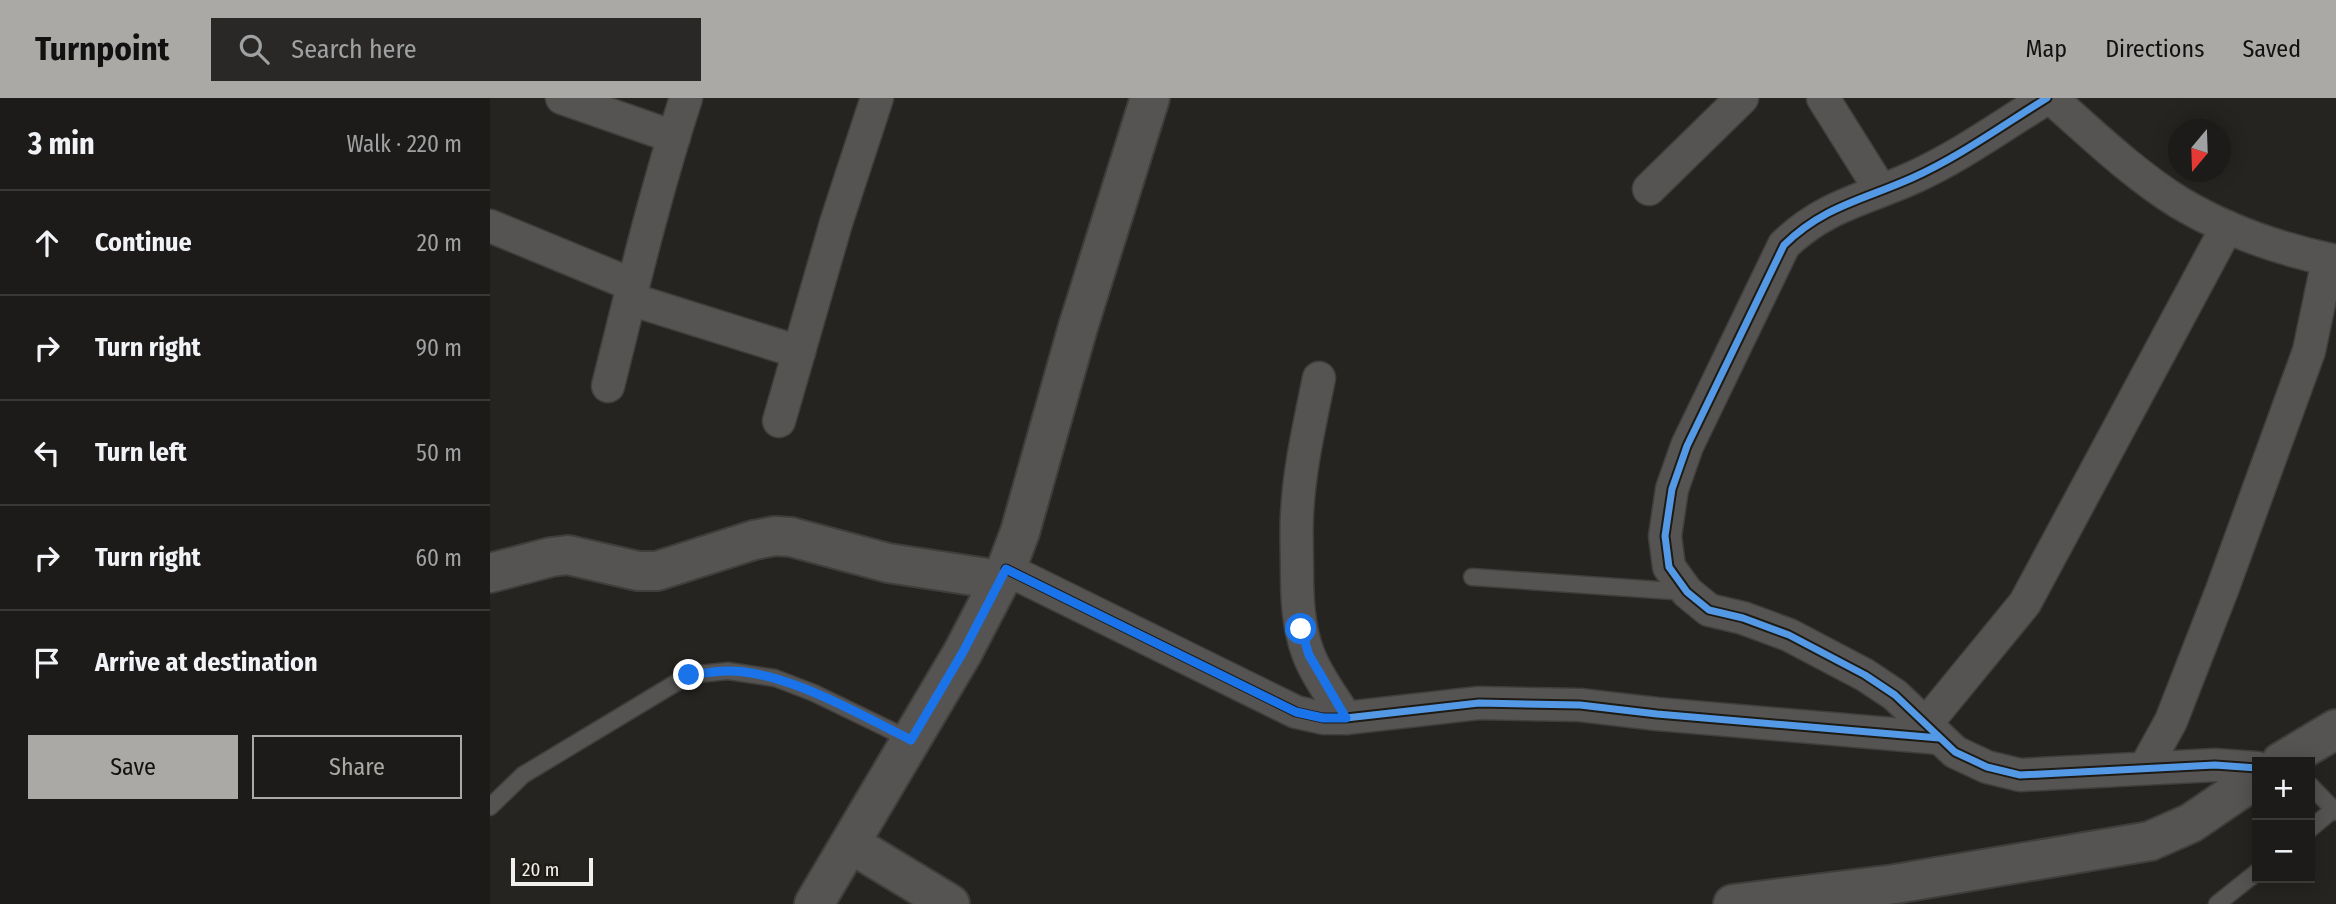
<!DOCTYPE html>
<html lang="en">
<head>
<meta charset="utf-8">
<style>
  body { margin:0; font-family:"Fira Sans Condensed",sans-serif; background:#292826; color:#f1f3f6 }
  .controls { position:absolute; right:21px; bottom:21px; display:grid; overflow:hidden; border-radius:0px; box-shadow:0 4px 18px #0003 }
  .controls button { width:63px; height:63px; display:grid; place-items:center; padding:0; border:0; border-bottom:2px solid #3a3938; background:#1c1b19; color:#f1f3f6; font:35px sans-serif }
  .compass { position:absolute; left:1678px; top:21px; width:63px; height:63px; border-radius:50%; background:#1c1b19; box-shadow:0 4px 18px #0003; rotate:199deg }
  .scale { position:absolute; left:21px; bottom:18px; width:82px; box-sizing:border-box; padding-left:7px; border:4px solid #f2f0ec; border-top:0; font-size:19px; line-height:24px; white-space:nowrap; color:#f2f0ec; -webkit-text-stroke:5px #1e1b15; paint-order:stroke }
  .stop { position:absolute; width:21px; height:21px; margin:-16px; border:5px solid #1a73e8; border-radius:50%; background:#fff }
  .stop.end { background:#1a73e8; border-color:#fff; box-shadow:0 2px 7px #0008 }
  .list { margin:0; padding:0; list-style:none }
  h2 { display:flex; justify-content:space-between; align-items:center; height:91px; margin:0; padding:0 28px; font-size:30px }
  h2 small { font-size:23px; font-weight:400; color:#a0a1a2 }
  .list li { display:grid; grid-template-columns:46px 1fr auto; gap:21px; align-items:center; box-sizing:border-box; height:105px; padding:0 28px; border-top:2px solid #3a3938 }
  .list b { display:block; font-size:26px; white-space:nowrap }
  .list em { font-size:23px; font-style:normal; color:#a0a1a2 }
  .actions { display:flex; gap:14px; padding:21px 28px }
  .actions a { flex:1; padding:16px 0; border:2px solid #aba9a5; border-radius:0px; text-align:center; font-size:24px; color:#aba9a5 }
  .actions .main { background:#aba9a5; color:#111 }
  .icon { flex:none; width:38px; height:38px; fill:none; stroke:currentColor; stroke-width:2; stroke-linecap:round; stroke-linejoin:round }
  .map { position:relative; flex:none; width:1846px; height:806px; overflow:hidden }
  header { display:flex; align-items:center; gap:42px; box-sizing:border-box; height:98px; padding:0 35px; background:#aba9a5; color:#111 }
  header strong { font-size:33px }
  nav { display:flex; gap:38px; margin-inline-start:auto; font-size:24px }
  .search { width:490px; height:63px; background:#292826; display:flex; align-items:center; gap:18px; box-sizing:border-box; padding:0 24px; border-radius:0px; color:#a0a1a2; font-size:26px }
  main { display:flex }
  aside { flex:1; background:#1c1b19 }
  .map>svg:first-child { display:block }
</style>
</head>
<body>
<header>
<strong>Turnpoint</strong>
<div class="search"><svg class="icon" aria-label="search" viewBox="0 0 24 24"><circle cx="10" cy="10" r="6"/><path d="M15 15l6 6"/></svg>Search here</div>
<nav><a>Map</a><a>Directions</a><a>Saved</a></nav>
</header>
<main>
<aside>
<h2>3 min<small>Walk · 220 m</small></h2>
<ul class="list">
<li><svg class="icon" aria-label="ahead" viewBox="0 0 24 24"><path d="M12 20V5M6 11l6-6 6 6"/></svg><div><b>Continue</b></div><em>20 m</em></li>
<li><svg class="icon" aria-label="right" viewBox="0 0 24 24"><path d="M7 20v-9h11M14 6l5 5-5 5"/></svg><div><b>Turn right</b></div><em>90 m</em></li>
<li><svg class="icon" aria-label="left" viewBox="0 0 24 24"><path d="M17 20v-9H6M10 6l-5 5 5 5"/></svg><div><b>Turn left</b></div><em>50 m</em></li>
<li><svg class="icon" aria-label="right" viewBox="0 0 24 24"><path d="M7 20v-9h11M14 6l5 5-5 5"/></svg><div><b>Turn right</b></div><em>60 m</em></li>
<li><svg class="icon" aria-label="arrive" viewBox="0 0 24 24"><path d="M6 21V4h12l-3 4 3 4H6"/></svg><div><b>Arrive at destination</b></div></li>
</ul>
<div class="actions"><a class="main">Save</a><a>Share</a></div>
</aside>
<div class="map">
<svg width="1846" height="806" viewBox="0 0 1846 806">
  <rect width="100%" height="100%" fill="#262421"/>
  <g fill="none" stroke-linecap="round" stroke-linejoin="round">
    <defs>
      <g id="service">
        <polyline points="982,479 1197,494"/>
        <polyline points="1820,687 1846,714"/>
        <polyline points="0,709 33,677 199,577 238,573 285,580 324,595 421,642"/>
        <polyline points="1820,731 1844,711"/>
        <polyline points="1727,806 1767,774"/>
      </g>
      <g id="minor">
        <polyline points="72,0 184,39"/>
        <polyline points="1333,0 1390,91"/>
        <path d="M1557 0C1513 27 1469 59 1422 80 1373 102 1334 108 1294 147L1197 348 1182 391 1175 438 1179 469 1197 494 1219 512 1253 520 1299 537 1375 577 1405 597 1465 654 1497 669 1530 677 1725 667 1767 670"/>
        <path d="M1561 0C1602 36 1643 76 1690 105 1737 133 1793 152 1846 163"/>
        <polyline points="1159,91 1252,0"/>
        <polyline points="0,128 143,187"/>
        <polyline points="140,201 309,254"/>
        <path d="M829 280C820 325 809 371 807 417 806 435 807 453 807 471 807 500 808 528 818 555 827 579 843 599 856 620"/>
        <path d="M118 288C142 192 165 95 196 0"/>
        <polyline points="289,323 346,125 387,0"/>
        <polyline points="516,471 806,614 833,620 856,620 989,605 1090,607 1167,616 1449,640"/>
        <polyline points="1435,627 1535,505 1737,129"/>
        <polyline points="1655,670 1681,623 1732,492 1819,253 1838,162"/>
      </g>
      <g id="tertiary">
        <polyline points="0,475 61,459 78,457 148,473 167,473 264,442 285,438 301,439 398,465 510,482"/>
        <polyline points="1791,664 1846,631"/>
        <polyline points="361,746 460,806"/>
        <polyline points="324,806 473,554 516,471 530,434 588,229 660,0"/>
        <polyline points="1243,806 1405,786 1660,743 1701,725 1767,680"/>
      </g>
    </defs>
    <use href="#service" stroke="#403e3c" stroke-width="19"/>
    <use href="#minor" stroke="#403e3c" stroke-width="35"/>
    <use href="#tertiary" stroke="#403e3c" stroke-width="42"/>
    <use href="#service" stroke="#555452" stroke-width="16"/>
    <use href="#minor" stroke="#555452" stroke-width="32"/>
    <use href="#tertiary" stroke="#555452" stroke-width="38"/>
    <defs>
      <g id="cycleway">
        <path d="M1557 0C1513 27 1469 59 1422 80 1373 102 1334 108 1294 147L1197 348 1182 391 1175 438 1179 469 1197 494 1219 512 1253 520 1299 537 1375 577 1405 597 1465 654 1497 669 1530 677 1725 667 1767 670"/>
        <polyline points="516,471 806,614 833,620 856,620 989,605 1090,607 1167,616 1449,640"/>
      </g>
    </defs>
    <use href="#cycleway" stroke="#1e1b15" stroke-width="11"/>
    <use href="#cycleway" stroke="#5399e6" stroke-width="7"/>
  </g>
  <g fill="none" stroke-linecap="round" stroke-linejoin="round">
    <path stroke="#1a73e8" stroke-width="9" d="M199 577C212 576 224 573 237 573 295 572 370 617 421 642L473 554 516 471 806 614 833 620H856L819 557 811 531"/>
  </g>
</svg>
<div class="controls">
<button>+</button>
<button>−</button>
</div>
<svg class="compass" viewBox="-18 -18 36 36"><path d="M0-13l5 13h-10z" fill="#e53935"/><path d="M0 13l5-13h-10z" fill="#a0a1a2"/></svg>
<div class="scale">20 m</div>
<div class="stop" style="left:811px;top:531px"></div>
<div class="stop end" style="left:199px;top:577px"></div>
</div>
</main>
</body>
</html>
